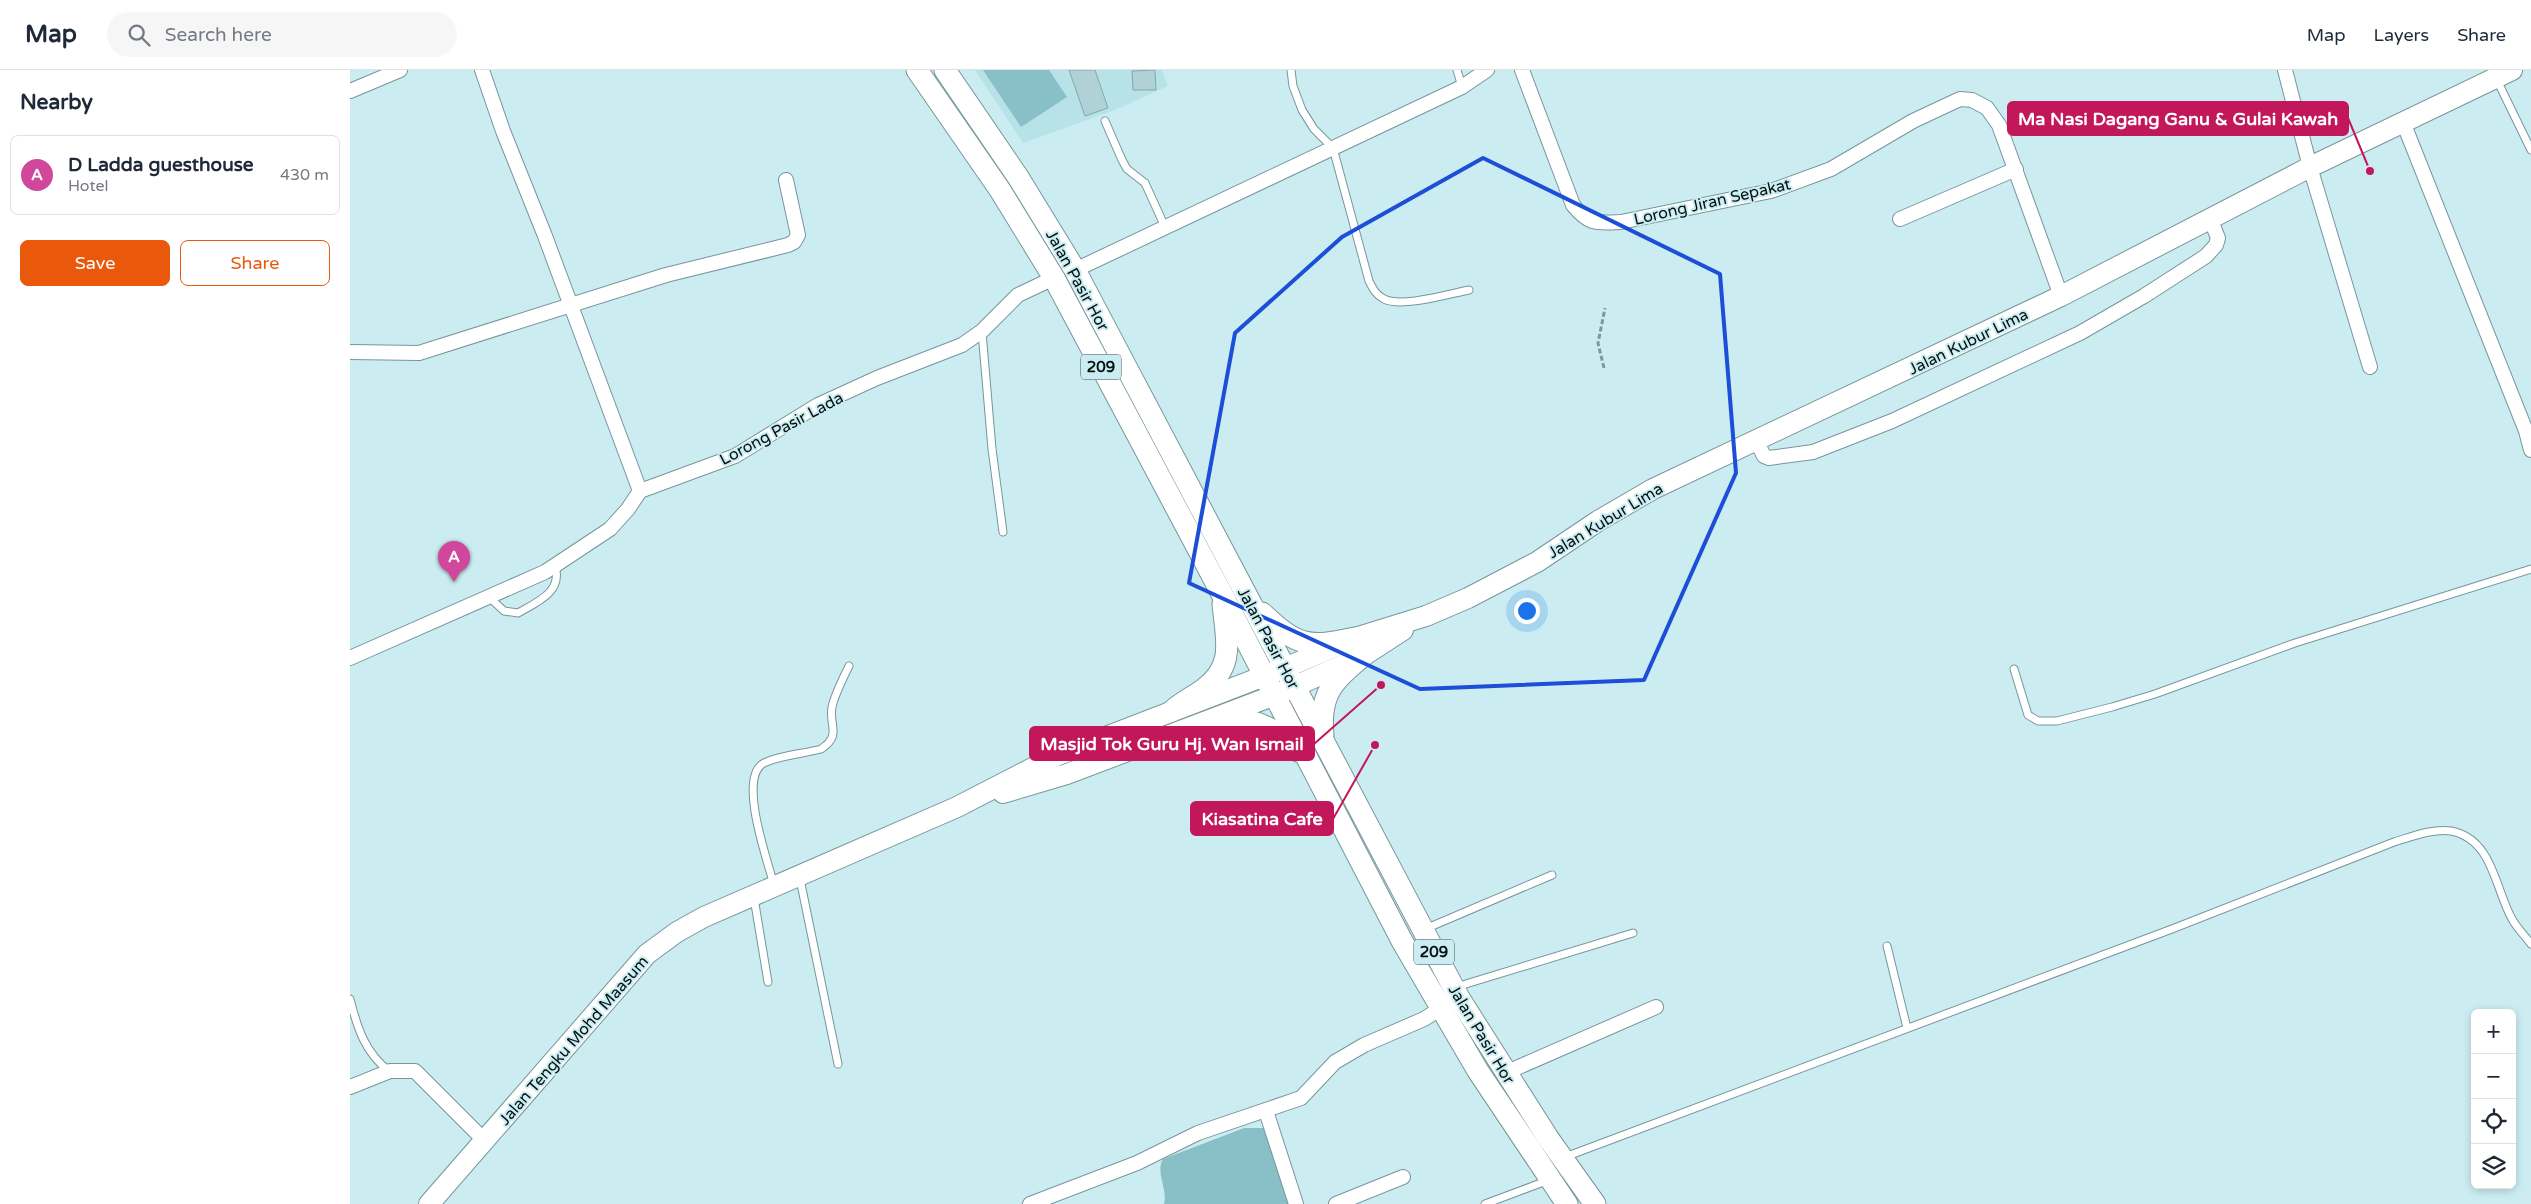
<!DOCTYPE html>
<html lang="en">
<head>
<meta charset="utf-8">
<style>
  body { margin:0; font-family:"Varela Round",sans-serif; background:#f6f6f7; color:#1f2937 }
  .controls { position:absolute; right:15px; bottom:15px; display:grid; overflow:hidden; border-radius:8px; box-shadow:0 2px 8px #0003 }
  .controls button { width:45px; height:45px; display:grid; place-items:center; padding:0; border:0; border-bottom:1px solid #e0e1e3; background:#fff; color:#1f2937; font:25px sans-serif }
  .you { position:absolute; left:1176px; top:540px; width:18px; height:18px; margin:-12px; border:4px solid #fff; border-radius:50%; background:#1a73e8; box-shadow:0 0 0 8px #1a73e833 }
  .badge { display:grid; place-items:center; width:32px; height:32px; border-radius:50%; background:#ea580c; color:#fff; font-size:16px; font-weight:700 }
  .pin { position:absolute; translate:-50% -41px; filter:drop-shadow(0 1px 2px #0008) }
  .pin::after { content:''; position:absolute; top:26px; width:18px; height:15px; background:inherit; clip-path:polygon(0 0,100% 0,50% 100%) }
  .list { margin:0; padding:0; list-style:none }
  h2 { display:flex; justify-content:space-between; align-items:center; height:65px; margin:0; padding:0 20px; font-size:21px }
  h2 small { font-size:16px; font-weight:400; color:#747a83 }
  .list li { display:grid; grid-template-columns:32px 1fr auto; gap:15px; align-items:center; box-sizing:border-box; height:80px; margin:0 10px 10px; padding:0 10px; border:1px solid #e0e1e3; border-radius:8px }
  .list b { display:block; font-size:19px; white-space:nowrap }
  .list p { margin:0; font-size:16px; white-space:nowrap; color:#747a83 }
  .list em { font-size:16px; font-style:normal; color:#747a83 }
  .actions { display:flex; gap:10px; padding:15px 20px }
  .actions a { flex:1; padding:11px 0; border:1px solid #ea580c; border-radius:8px; text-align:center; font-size:18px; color:#ea580c }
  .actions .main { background:#ea580c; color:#fff }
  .icon { flex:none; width:28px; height:28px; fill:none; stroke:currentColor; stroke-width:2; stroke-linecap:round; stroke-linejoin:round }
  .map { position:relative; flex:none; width:2181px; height:1134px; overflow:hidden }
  header { display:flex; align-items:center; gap:30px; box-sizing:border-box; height:70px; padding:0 25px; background:#fff; border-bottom:1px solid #e0e1e3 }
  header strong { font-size:24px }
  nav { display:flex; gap:28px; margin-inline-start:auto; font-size:18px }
  .search { width:350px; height:45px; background:#f6f6f7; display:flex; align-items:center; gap:12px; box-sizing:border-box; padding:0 18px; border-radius:28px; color:#747a83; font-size:19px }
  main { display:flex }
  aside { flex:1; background:#fff }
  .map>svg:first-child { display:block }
</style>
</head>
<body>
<header>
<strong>Map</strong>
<div class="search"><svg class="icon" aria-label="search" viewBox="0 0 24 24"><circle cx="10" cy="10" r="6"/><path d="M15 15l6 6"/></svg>Search here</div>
<nav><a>Map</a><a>Layers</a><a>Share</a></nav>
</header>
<main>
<aside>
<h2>Nearby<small></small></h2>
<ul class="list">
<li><span class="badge" style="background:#d1479c">A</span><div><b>D Ladda guesthouse</b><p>Hotel</p></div><em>430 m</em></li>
</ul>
<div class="actions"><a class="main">Save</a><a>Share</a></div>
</aside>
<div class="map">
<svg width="2181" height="1134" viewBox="0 0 2181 1134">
  <rect width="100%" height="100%" fill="#cbedf1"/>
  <polygon fill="#b6e2e8" points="625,0 812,0 818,16 765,40 673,73"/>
  <g fill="#89bfc6">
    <polygon points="633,0 699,0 717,27 671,57"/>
    <path d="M894 1058H916L941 1134H814C818 1119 805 1102 813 1089Z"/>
  </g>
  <g fill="#b0d2d6" stroke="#86a6ab">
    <polygon points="719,0 745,0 758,38 735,46"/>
    <polygon points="805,0 806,20 783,20 782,1"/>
  </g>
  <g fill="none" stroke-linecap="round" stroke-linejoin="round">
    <defs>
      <g id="service">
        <path d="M941 0 943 16 952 40 964 59 983 78 1019 211C1023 219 1026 225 1034 229 1052 238 1098 224 1119 220"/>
        <polyline points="1107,0 1112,17"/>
        <polyline points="2146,8 2181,80"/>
        <polyline points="755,51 772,90 777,99 795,113 815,157"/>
        <polyline points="632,262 642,379 653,462"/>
        <path d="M139 527 154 541 168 543C187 532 213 522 205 496"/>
        <polyline points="1664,599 1678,645 1688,651 1707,651 1762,637 1805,624 1945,573 2181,499"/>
        <polyline points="450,809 488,994"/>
        <path d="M424 815C418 792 387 707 414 693 430 685 453 684 471 679 494 664 476 653 483 633 487 620 493 608 499 596"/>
        <polyline points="404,828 418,912"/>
        <polyline points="1075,859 1202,805"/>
        <polyline points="1537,876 1557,958"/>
        <polyline points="1106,917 1283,863"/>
        <path d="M0 929C7 957 15 983 39 1001"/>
        <path d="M1215 1087 1822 859 2044 772C2061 767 2083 758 2101 761 2143 769 2145 819 2162 849 2167 858 2175 866 2181 874"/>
        <polyline points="1135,1134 1199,1110"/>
      </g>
      <g id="minor">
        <polyline points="132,0 153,61 195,166 290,421"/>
        <path d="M1172 0 1223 135C1239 155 1246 153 1271 152L1421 121 1481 99 1563 51 1610 29 1622 30 1637 38 1649 55 1711 226"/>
        <polyline points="1935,0 1960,97 2020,297"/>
        <polyline points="0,21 50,0"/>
        <polyline points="2053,52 2176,361 2181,380"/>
        <polyline points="1550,149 1666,99"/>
        <polyline points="725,200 1112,17 1137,0"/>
        <polyline points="0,282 69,283 316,205 438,175 444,172 448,165 436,110"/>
        <polyline points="1406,370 1414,386 1419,388 1463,382 1542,351 1730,263 1794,226 1856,186 1866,175 1868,168 1860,148"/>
        <polyline points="0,588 195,502 260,459 278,439 290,421 385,386 468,335 527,308 612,275 632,261 668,225 704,208"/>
        <polyline points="1155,1003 1306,937"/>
        <polyline points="0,1017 40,1001 65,1001 135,1071"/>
        <polyline points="916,1041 946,1134"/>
        <polyline points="680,1134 787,1093 848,1063 951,1028 985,992 1014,975 1074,949 1090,939"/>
        <polyline points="986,1134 1053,1107"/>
      </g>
      <g id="secondary">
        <polyline points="653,723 717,704 925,625 1013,586 1053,560"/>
        <polyline points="79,1134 297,884 327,862 354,847 607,737 706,686 935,598 1005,568 1076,546 1118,528 1187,492 1248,451 1303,419 1711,226 1960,97 2162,0"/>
      </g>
      <g id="primary">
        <polyline points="567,0 650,120 704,208 872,524 1052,871 1128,1001 1217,1134"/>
        <polyline points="595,0 668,107 725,200 1109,928 1198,1068 1245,1134"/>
        <path d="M912 543C948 577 958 578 1005 568"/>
        <path d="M822 641C832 632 843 627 854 619 886 595 876 569 873 534"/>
        <path d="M837 660C852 659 864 653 879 651 908 647 929 662 948 681"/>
        <path d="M973 665C969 624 983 610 1013 586"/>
      </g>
    </defs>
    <use href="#service" stroke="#77969a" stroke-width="9"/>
    <use href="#minor" stroke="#77969a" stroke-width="16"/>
    <use href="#secondary" stroke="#77969a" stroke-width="22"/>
    <use href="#primary" stroke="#77969a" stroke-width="23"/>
    <polyline stroke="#7e979a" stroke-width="3" stroke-dasharray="5 2.5" stroke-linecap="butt" points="1254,298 1248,273 1255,238"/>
    <use href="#service" stroke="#fff" stroke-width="7"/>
    <use href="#minor" stroke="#fff" stroke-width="14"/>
    <use href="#secondary" stroke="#fff" stroke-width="20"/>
    <use href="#primary" stroke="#fff" stroke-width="21"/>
  </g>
  <path fill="none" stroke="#1d4ed8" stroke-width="4" stroke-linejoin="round" d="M1133 88 1370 204 1386 403 1294 610 1070 619 839 513 885 263 992 167Z"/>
  <g text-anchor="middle" stroke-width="4" stroke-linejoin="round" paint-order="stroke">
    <g fill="#cbedf1" stroke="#405255" stroke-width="1">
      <rect x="731" y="284.5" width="40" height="25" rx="4"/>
      <rect x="1064" y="869.5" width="40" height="25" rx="4"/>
    </g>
    <g font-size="15" font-weight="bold" fill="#051012">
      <text x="751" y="302">209</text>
      <text x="1084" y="887">209</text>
    </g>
    <g font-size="16" fill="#051012" stroke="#cbedf1">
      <text transform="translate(1362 131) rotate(-13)" y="6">Lorong Jiran Sepakat</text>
      <text transform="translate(728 210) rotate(61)" y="6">Jalan Pasir Hor</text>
      <text transform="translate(1618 271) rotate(-26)" y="6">Jalan Kubur Lima</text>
      <text transform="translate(431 358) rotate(-28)" y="6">Lorong Pasir Lada</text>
      <text transform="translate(1255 450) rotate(-31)" y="6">Jalan Kubur Lima</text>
      <text transform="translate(919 568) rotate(62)" y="6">Jalan Pasir Hor</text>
      <text transform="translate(1132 964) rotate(59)" y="6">Jalan Pasir Hor</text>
      <text transform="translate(223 970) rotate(-49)" y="6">Jalan Tengku Mohd Maasum</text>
    </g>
  </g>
  <path fill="none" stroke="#c2185b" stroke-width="2" d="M2020 101L1998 48M1031 615L964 674M1025 675L983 749"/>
  <g fill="#c2185b" stroke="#cbedf1" stroke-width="2">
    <circle cx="2020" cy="101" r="5"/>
    <circle cx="1031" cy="615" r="5"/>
    <circle cx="1025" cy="675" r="5"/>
  </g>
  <g fill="#c2185b" stroke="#c2185b" stroke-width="2">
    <rect x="1658" y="32" width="340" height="33" rx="5"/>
    <rect x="680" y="657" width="284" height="33" rx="5"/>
    <rect x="841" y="732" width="142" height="33" rx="5"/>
  </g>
  <g font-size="18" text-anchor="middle" font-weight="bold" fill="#fff">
    <text x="1828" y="55">Ma Nasi Dagang Ganu &amp; Gulai Kawah</text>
    <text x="822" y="680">Masjid Tok Guru Hj. Wan Ismail</text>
    <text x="912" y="755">Kiasatina Cafe</text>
  </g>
</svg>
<div class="controls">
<button>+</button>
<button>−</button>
<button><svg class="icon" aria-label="locate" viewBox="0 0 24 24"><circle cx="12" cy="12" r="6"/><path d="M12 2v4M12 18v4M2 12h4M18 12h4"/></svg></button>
<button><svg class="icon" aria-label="layers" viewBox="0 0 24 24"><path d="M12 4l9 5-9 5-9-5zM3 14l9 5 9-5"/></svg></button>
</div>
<div class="you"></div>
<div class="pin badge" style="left:104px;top:512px;background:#d1479c">A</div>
</div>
</main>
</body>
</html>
